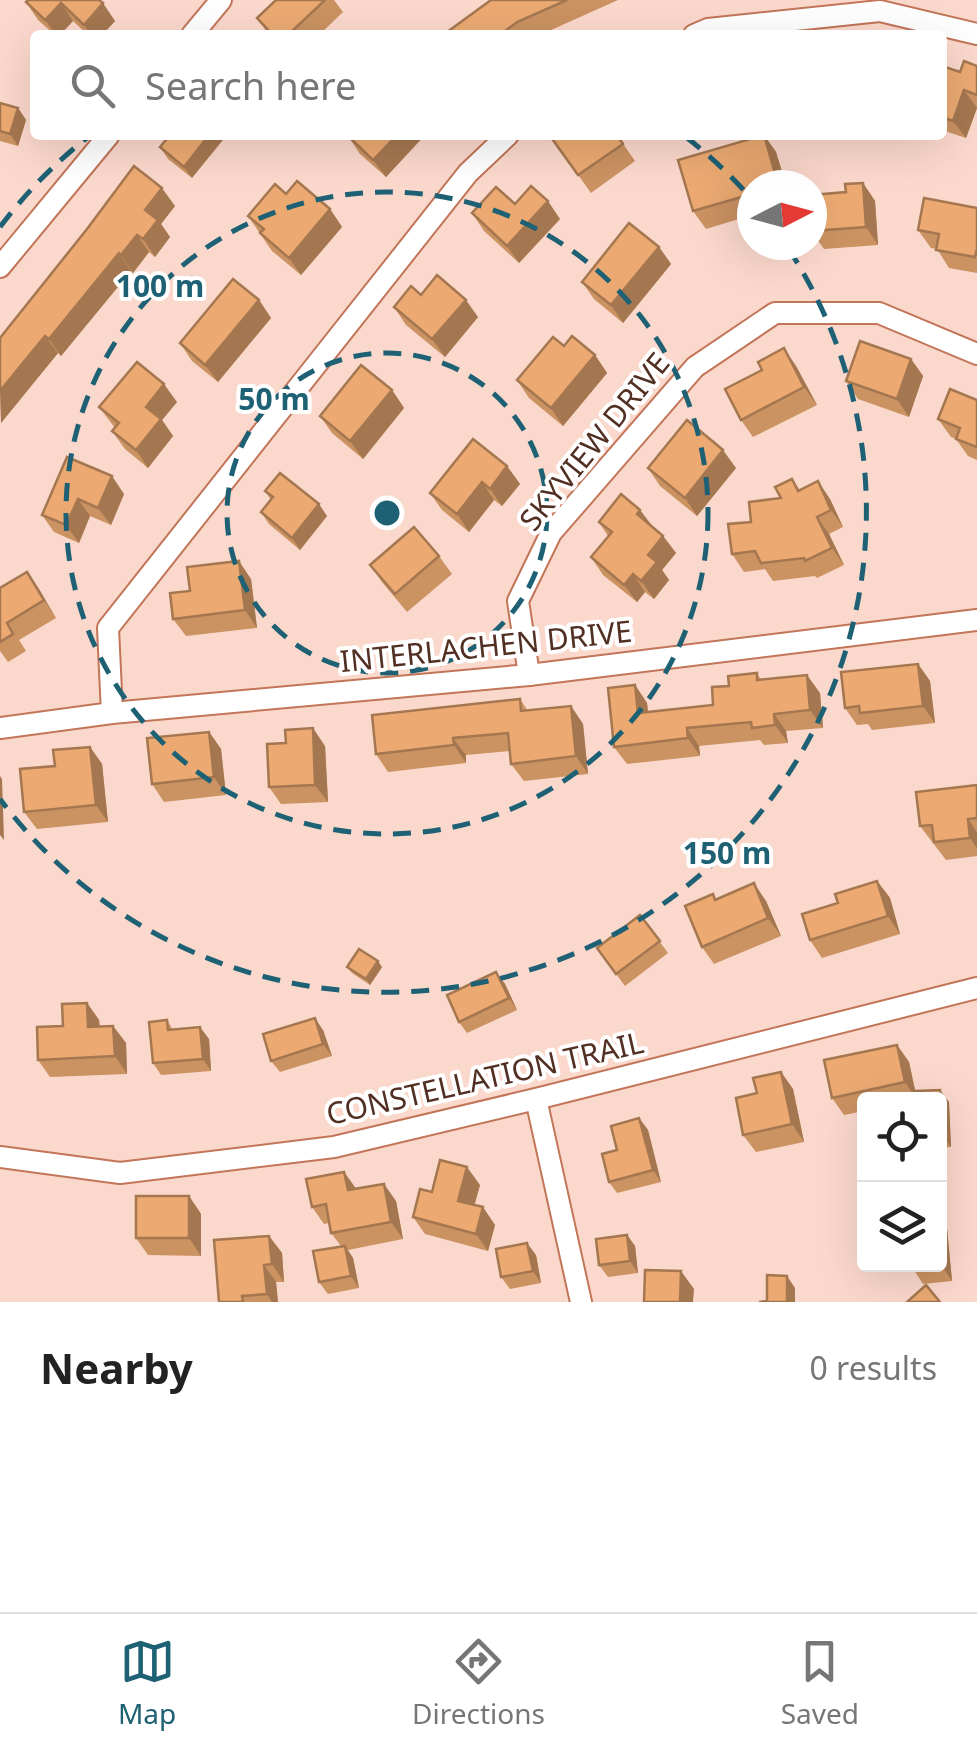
<!DOCTYPE html>
<html lang="en">
<head>
<meta charset="utf-8">
<style>
  body { margin:0; font-family:"Noto Sans",sans-serif; background:#f6f6f6; color:#222 }
  .controls { position:absolute; right:30px; bottom:30px; display:grid; overflow:hidden; border-radius:10px; box-shadow:0 10px 40px #0002 }
  .controls button { width:90px; height:90px; display:grid; place-items:center; padding:0; border:0; border-bottom:2px solid #e0e0e0; background:#fff; color:#222; font:50px sans-serif }
  .compass { position:absolute; left:737px; top:170px; width:90px; height:90px; border-radius:50%; background:#fff; box-shadow:0 10px 40px #0002; rotate:84deg }
  .list { margin:0; padding:0; list-style:none }
  h2 { display:flex; justify-content:space-between; align-items:center; height:130px; margin:0; padding:0 40px; font-size:42px }
  h2 small { font-size:32px; font-weight:400; color:#767676 }
  .icon { flex:none; width:55px; height:55px; fill:none; stroke:currentColor; stroke-width:2; stroke-linecap:round; stroke-linejoin:round }
  .map { position:relative; flex:none; width:977px; height:1302px; overflow:hidden }
  .search { position:absolute; background:#fff; box-shadow:0 10px 40px #0002; left:30px; right:30px; top:30px; height:110px; display:flex; align-items:center; gap:25px; box-sizing:border-box; padding:0 35px; border-radius:10px; color:#767676; font-size:38px }
  .sheet { height:310px; background:#fff }
  nav { display:flex; justify-content:space-around; align-items:center; box-sizing:border-box; height:140px; border-top:2px solid #e0e0e0; background:#fff; font-size:28px; color:#767676 }
  nav a { display:grid; justify-items:center; gap:5px }
  nav .on { color:#1e6174 }
  .map>svg:first-child { display:block }
</style>
</head>
<body>
<div class="map">
<svg width="977" height="1302" viewBox="0 0 977 1302">
  <rect width="100%" height="100%" fill="#fbd8cc"/>
  <g fill="none" stroke-linecap="round" stroke-linejoin="round">
    <defs>
      <g id="minor">
        <polyline points="192,35 221,0"/>
        <polyline points="694,35 708,29 880,11 977,34"/>
        <polyline points="0,267 109,135"/>
        <polyline points="529,675 518,601 551,533 695,367 775,313 879,313 977,354"/>
        <polyline points="112,713 108,628 468,173 508,135"/>
        <polyline points="0,728 112,713 529,675 977,620"/>
        <polyline points="536,1099 581,1302"/>
        <polyline points="0,1157 120,1173 334,1147 536,1099 977,988"/>
      </g>
    </defs>
    <use href="#minor" stroke="#c27558" stroke-width="24"/>
    <use href="#minor" stroke="#fff" stroke-width="20"/>
  </g>
  <g fill="#cb9262">
    <polygon points="99,0 115,21 102,35 88,35 73,21 60,35 55,35 38,20 26,2"/>
    <polygon points="276,0 334,0 343,12 319,35 269,35 257,18"/>
    <polygon points="491,0 618,0 540,35 443,35"/>
    <polygon points="942,66 960,72 977,66 977,108 966,138 942,130"/>
    <polygon points="0,103 18,108 26,120 18,146 0,141"/>
    <polygon points="170,135 192,178 168,159 160,147"/>
    <polygon points="349,135 425,135 386,177 360,154 348,136"/>
    <polygon points="617,135 635,161 591,193 553,140"/>
    <polygon points="764,135 776,152 786,185 752,185 752,215 706,229 693,211"/>
    <polygon points="863,183 875,201 878,245 824,249 812,232 846,192"/>
    <polygon points="515,204 560,219 519,263 484,231 472,213"/>
    <polygon points="175,206 161,224 170,237 155,257 149,252 133,273 131,271 61,356 58,353 1,423 0,338"/>
    <polygon points="977,208 977,273 949,268 937,249 931,248 918,230"/>
    <polygon points="330,209 342,227 301,275 272,251 248,216"/>
    <polygon points="659,247 671,264 623,323 594,299 582,282"/>
    <polygon points="421,295 478,317 445,357 406,325 394,307"/>
    <polygon points="259,300 271,318 218,382 192,361 180,343"/>
    <polygon points="564,346 595,355 607,373 563,426 529,398 517,380"/>
    <polygon points="911,359 923,376 909,417 858,399 846,381"/>
    <polygon points="796,366 817,405 753,437 741,420"/>
    <polygon points="392,390 404,408 363,459 332,433 320,416"/>
    <polygon points="977,400 977,460 968,456 956,439 951,437 938,419"/>
    <polygon points="177,402 162,420 173,436 148,468 125,449 112,431 115,428 99,407"/>
    <polygon points="67,457 124,494 111,525 90,516 79,543 54,532 42,515"/>
    <polygon points="507,466 520,484 502,506 494,500 469,532 442,510 430,493"/>
    <polygon points="648,468 736,468 697,516 660,486"/>
    <polygon points="792,479 800,490 830,499 843,527 829,534 844,565 817,578 815,576 773,581 765,569 744,572 732,554 751,522 781,498"/>
    <polygon points="265,491 327,516 300,550 269,524 261,512 271,500"/>
    <polygon points="640,510 652,526 663,536 676,553 662,570 669,580 654,599 645,592 637,602 603,575 591,557 608,536 599,522"/>
    <polygon points="439,556 452,574 407,612 382,582 370,565"/>
    <polygon points="27,572 56,618 19,640 26,651 8,662 0,651 0,588"/>
    <polygon points="251,579 257,628 186,636 173,619 190,591"/>
    <polygon points="918,664 930,681 935,723 872,730 868,724 857,725 845,708"/>
    <polygon points="757,673 761,680 820,693 823,728 786,731 788,743 764,745 760,740 699,746 700,756 627,764 614,747 635,685 647,703 648,712 713,705 729,686"/>
    <polygon points="520,699 528,711 571,706 583,724 588,774 524,781 511,764 510,751 466,755 466,763 388,772 376,754"/>
    <polygon points="209,732 221,749 226,795 164,802 152,784"/>
    <polygon points="325,746 328,802 281,804 269,787"/>
    <polygon points="90,747 102,764 108,822 37,829 24,812 55,766"/>
    <polygon points="977,785 977,856 946,860 920,826"/>
    <polygon points="877,881 890,898 900,934 822,958 810,940 838,903"/>
    <polygon points="713,894 716,899 766,901 781,936 714,964 702,947"/>
    <polygon points="640,915 668,953 625,986 597,948"/>
    <polygon points="347,967 382,967 370,985 352,973"/>
    <polygon points="496,972 505,984 517,1010 467,1033 459,1022"/>
    <polygon points="87,1003 99,1020 100,1026 113,1026 126,1043 127,1074 50,1077 38,1060 63,1026"/>
    <polygon points="167,1020 173,1030 209,1039 211,1071 161,1075 153,1063"/>
    <polygon points="323,1030 332,1056 280,1072 271,1061"/>
    <polygon points="897,1045 909,1062 916,1094 940,1090 949,1102 951,1147 940,1148 940,1100 864,1100 864,1111 844,1115 832,1098"/>
    <polygon points="781,1072 793,1089 804,1142 756,1152 743,1135 757,1093"/>
    <polygon points="639,1118 648,1130 661,1182 617,1193 609,1182 617,1150"/>
    <polygon points="344,1172 356,1189 396,1201 403,1239 348,1250 353,1258 359,1288 328,1294 319,1282 341,1246 331,1233 329,1223 324,1224 312,1207"/>
    <polygon points="940,1181 943,1186 952,1281 923,1284 910,1264 940,1264"/>
    <polygon points="480,1185 474,1205 495,1225 488,1251 425,1234 413,1217 432,1192"/>
    <polygon points="189,1196 201,1214 201,1256 148,1255 136,1238"/>
    <polygon points="627,1235 635,1246 638,1273 608,1277 599,1265"/>
    <polygon points="269,1236 282,1253 284,1282 276,1282 278,1302 219,1302"/>
    <polygon points="536,1255 541,1283 510,1289 501,1277"/>
  </g>
  <g fill="#a57750">
    <polygon points="61,3 73,21 60,35 56,35 45,20"/>
    <polygon points="103,3 115,21 102,35 91,35 84,25"/>
    <polygon points="964,90 977,108 966,138 953,121"/>
    <polygon points="18,108 26,120 18,146 10,134"/>
    <polygon points="209,135 227,135 192,178 184,167"/>
    <polygon points="397,135 425,135 386,177 373,160"/>
    <polygon points="764,135 776,152 786,185 782,185 776,177"/>
    <polygon points="863,183 875,201 878,245 866,227"/>
    <polygon points="162,188 175,206 161,224 170,237 155,257 143,239 145,210"/>
    <polygon points="548,201 560,219 519,263 507,246"/>
    <polygon points="330,209 342,227 301,275 289,258"/>
    <polygon points="137,235 149,252 133,273 121,255"/>
    <polygon points="659,247 671,264 623,323 611,305"/>
    <polygon points="119,253 131,271 61,356 49,339"/>
    <polygon points="259,300 271,318 218,382 205,365"/>
    <polygon points="466,300 478,317 445,357 432,339"/>
    <polygon points="45,336 58,353 1,423 0,391"/>
    <polygon points="784,348 796,366 817,405 804,387"/>
    <polygon points="595,355 607,373 563,426 551,408"/>
    <polygon points="911,359 923,376 909,417 897,399"/>
    <polygon points="164,384 177,402 162,420 173,436 148,468 136,450 146,407"/>
    <polygon points="392,390 404,408 363,459 350,441"/>
    <polygon points="723,450 736,468 697,516 685,498"/>
    <polygon points="507,466 520,484 502,506 490,489"/>
    <polygon points="112,476 124,494 111,525 98,508"/>
    <polygon points="818,481 830,499 843,527 831,510"/>
    <polygon points="482,482 494,500 469,532 457,514"/>
    <polygon points="78,499 90,516 79,543 66,525"/>
    <polygon points="319,504 327,516 300,550 292,538"/>
    <polygon points="640,510 653,527 637,514"/>
    <polygon points="817,517 829,534 844,565 832,548"/>
    <polygon points="663,536 676,553 662,570 669,580 654,599 641,581 648,555"/>
    <polygon points="239,561 251,579 257,628 245,610"/>
    <polygon points="27,572 39,589 56,618 44,600"/>
    <polygon points="633,574 645,592 637,602 624,585"/>
    <polygon points="918,664 930,681 935,723 923,706"/>
    <polygon points="807,675 820,693 823,728 810,710"/>
    <polygon points="635,685 647,703 650,731 638,713"/>
    <polygon points="571,706 583,724 588,774 576,756"/>
    <polygon points="774,714 786,731 788,743 775,725"/>
    <polygon points="313,728 325,746 328,802 315,785"/>
    <polygon points="687,728 699,746 700,756 688,738"/>
    <polygon points="209,732 221,749 226,795 214,777"/>
    <polygon points="453,738 466,755 466,763 454,745"/>
    <polygon points="90,747 102,764 108,822 96,805"/>
    <polygon points="0,776 2,779 4,840 0,835"/>
    <polygon points="968,819 977,832 977,848 970,838"/>
    <polygon points="877,881 890,898 900,934 888,916"/>
    <polygon points="754,883 766,901 781,936 768,918"/>
    <polygon points="378,961 382,967 370,985 366,979"/>
    <polygon points="496,972 505,984 517,1010 509,998"/>
    <polygon points="87,1003 99,1020 100,1044 88,1027"/>
    <polygon points="315,1018 323,1030 332,1056 323,1044"/>
    <polygon points="113,1026 126,1043 127,1074 115,1056"/>
    <polygon points="200,1027 209,1039 211,1071 203,1059"/>
    <polygon points="897,1045 909,1062 917,1100 905,1082"/>
    <polygon points="781,1072 793,1089 804,1142 792,1124"/>
    <polygon points="940,1090 949,1102 951,1147 942,1135"/>
    <polygon points="639,1118 648,1130 661,1182 653,1170"/>
    <polygon points="467,1167 480,1185 471,1218 458,1201"/>
    <polygon points="344,1172 357,1190 348,1190"/>
    <polygon points="940,1181 943,1186 952,1281 940,1263"/>
    <polygon points="384,1184 396,1201 403,1239 391,1222"/>
    <polygon points="189,1196 201,1214 201,1256 189,1238"/>
    <polygon points="483,1207 495,1225 488,1251 476,1234"/>
    <polygon points="627,1235 635,1246 638,1273 630,1261"/>
    <polygon points="269,1236 282,1253 284,1282 272,1264"/>
    <polygon points="527,1243 536,1255 541,1283 533,1271"/>
    <polygon points="345,1246 353,1258 359,1288 351,1276"/>
    <polygon points="264,1265 276,1282 278,1302 272,1302 267,1294"/>
    <polygon points="681,1271 694,1289 693,1302 680,1302"/>
    <polygon points="787,1276 795,1288 795,1302 787,1302"/>
  </g>
  <g fill="#ecaa72" stroke="#a57750" stroke-width="2.5">
    <polygon points="28,0 99,0 103,3 84,25 61,3 45,20 26,2"/>
    <polygon points="276,0 325,0 288,35 273,35 257,18"/>
    <polygon points="491,0 567,0 517,22 500,35 443,35"/>
    <polygon points="964,61 977,66 977,95 964,90 953,121 942,117 942,66 960,72"/>
    <polygon points="0,103 18,108 10,134 0,131"/>
    <polygon points="170,135 209,135 184,167 160,147"/>
    <polygon points="349,135 397,135 373,160 348,136"/>
    <polygon points="560,135 617,135 623,144 578,175 553,140"/>
    <polygon points="764,135 776,177 756,183 757,185 752,185 752,194 693,211 678,160"/>
    <polygon points="134,166 162,188 145,210 158,220 143,239 137,235 121,255 119,253 49,339 45,336 0,391 0,338 87,229"/>
    <polygon points="297,181 330,209 289,258 260,233 264,229 248,216 275,184 286,194"/>
    <polygon points="863,183 866,227 812,231 812,195 846,192 845,184"/>
    <polygon points="531,186 548,201 507,246 472,213 496,187 515,204"/>
    <polygon points="924,198 977,208 977,249 975,257 936,250 939,234 918,230"/>
    <polygon points="629,223 659,247 611,305 582,282"/>
    <polygon points="437,275 466,300 432,339 394,307 411,286 421,295"/>
    <polygon points="233,279 259,300 205,365 180,343"/>
    <polygon points="572,336 595,355 551,408 517,380 553,337 564,346"/>
    <polygon points="860,341 911,359 897,399 846,381"/>
    <polygon points="784,348 804,387 741,420 725,389 762,370 758,362"/>
    <polygon points="137,362 164,384 146,407 161,419 136,450 112,431 119,423 99,407"/>
    <polygon points="361,365 392,390 350,441 320,416"/>
    <polygon points="950,389 977,400 977,447 956,439 960,428 938,419"/>
    <polygon points="687,420 723,450 685,498 648,468"/>
    <polygon points="473,439 507,466 490,489 482,482 457,514 430,493"/>
    <polygon points="67,457 112,476 98,508 78,499 66,525 42,515"/>
    <polygon points="280,473 319,504 292,538 261,512 273,497 265,491"/>
    <polygon points="792,479 798,491 818,481 831,510 817,517 832,548 805,561 804,558 761,563 755,551 732,554 728,524 751,522 749,502 781,498 775,487"/>
    <polygon points="621,494 640,510 637,514 663,536 648,555 657,562 641,581 633,574 624,585 591,557 612,532 599,522"/>
    <polygon points="414,527 439,556 395,594 370,565"/>
    <polygon points="239,561 245,610 173,619 170,593 190,591 187,567"/>
    <polygon points="27,572 44,600 7,623 13,634 0,642 0,588"/>
    <polygon points="918,664 923,706 860,713 859,706 845,708 841,672"/>
    <polygon points="757,673 757,680 807,675 810,710 774,714 775,725 752,728 751,722 687,728 688,738 614,747 608,688 635,685 638,713 713,705 712,687 729,686 728,676"/>
    <polygon points="520,699 521,711 571,706 576,756 511,764 508,733 453,738 454,745 376,754 372,715"/>
    <polygon points="313,728 315,785 269,787 267,744 286,743 285,730"/>
    <polygon points="209,732 214,777 152,784 147,738"/>
    <polygon points="90,747 96,805 24,812 20,769 55,766 53,750"/>
    <polygon points="977,785 977,818 968,819 970,838 934,842 932,825 920,826 916,792"/>
    <polygon points="877,881 888,916 810,940 802,914 838,903 835,894"/>
    <polygon points="754,883 768,918 702,947 685,906 713,894 715,900"/>
    <polygon points="640,915 660,941 616,974 597,948"/>
    <polygon points="359,949 378,961 366,979 347,967"/>
    <polygon points="496,972 509,998 459,1022 447,995"/>
    <polygon points="87,1003 88,1027 113,1026 115,1056 38,1060 37,1027 63,1026 62,1004"/>
    <polygon points="315,1018 323,1044 271,1061 263,1034"/>
    <polygon points="167,1020 168,1030 200,1027 203,1059 153,1063 149,1022"/>
    <polygon points="897,1045 905,1082 832,1098 824,1060"/>
    <polygon points="781,1072 792,1124 743,1135 736,1098 757,1093 753,1078"/>
    <polygon points="940,1090 942,1135 940,1136 940,1100 917,1100 916,1091"/>
    <polygon points="639,1118 653,1170 609,1182 602,1154 617,1150 611,1126"/>
    <polygon points="440,1160 467,1167 458,1201 483,1207 476,1234 413,1217 420,1189 432,1192"/>
    <polygon points="344,1172 348,1190 384,1184 391,1222 331,1233 326,1204 312,1207 306,1179"/>
    <rect x="136" y="1196" width="53" height="42"/>
    <polygon points="627,1235 630,1261 599,1265 596,1239"/>
    <polygon points="269,1236 272,1264 264,1265 267,1294 242,1296 243,1302 219,1302 214,1240"/>
    <polygon points="527,1243 533,1271 501,1277 496,1249"/>
    <polygon points="345,1246 351,1276 319,1282 313,1251"/>
    <polygon points="645,1270 681,1271 680,1302 644,1302"/>
    <polygon points="767,1275 787,1276 787,1302 759,1302 767,1301"/>
    <polygon points="926,1285 940,1302 907,1302"/>
  </g>
  <g fill="none" stroke="#1e6174" stroke-width="5" stroke-dasharray="18 12">
    <circle cx="387" cy="513" r="160"/>
    <circle cx="387" cy="513" r="321"/>
    <path d="M0 227A481 481 0 0 1 88 137M337 35A481 481 0 0 1 437 35M686 137A481 481 0 0 1 750 197M788 248A481 481 0 0 1 0 799"/>
  </g>
  <g text-anchor="middle" stroke-width="8" stroke-linejoin="round" paint-order="stroke">
    <g font-size="30" fill="#512f23" stroke="#fff">
      <text transform="translate(595 442) rotate(-51)" y="10">SKYVIEW DRIVE</text>
      <text transform="translate(486 647) rotate(-6)" y="10">INTERLACHEN DRIVE</text>
      <text transform="translate(485 1079) rotate(-13)" y="10">CONSTELLATION TRAIL</text>
    </g>
  </g>
  <circle cx="387" cy="513" r="15" fill="#1e6174" stroke="#fff" stroke-width="5"/>
  <g font-size="30" text-anchor="middle" font-weight="bold" fill="#1e6174" stroke="#fff" stroke-width="8" stroke-linejoin="round" paint-order="stroke">
    <text x="160" y="297">100 m</text>
    <text x="274" y="410">50 m</text>
    <text x="727" y="864">150 m</text>
  </g>
</svg>
<div class="controls">
<button><svg class="icon" aria-label="locate" viewBox="0 0 24 24"><circle cx="12" cy="12" r="6"/><path d="M12 2v4M12 18v4M2 12h4M18 12h4"/></svg></button>
<button><svg class="icon" aria-label="layers" viewBox="0 0 24 24"><path d="M12 4l9 5-9 5-9-5zM3 14l9 5 9-5"/></svg></button>
</div>
<svg class="compass" viewBox="-18 -18 36 36"><path d="M0-13l5 13h-10z" fill="#e53935"/><path d="M0 13l5-13h-10z" fill="#767676"/></svg>
<div class="search"><svg class="icon" aria-label="search" viewBox="0 0 24 24"><circle cx="10" cy="10" r="6"/><path d="M15 15l6 6"/></svg>Search here</div>
</div>
<section class="sheet">
<h2>Nearby<small>0 results</small></h2>
<ul class="list">
</ul>
</section>
<nav>
<a class="on"><svg class="icon" aria-label="map" viewBox="0 0 24 24"><path d="M3 6l6-2 6 2 6-2v14l-6 2-6-2-6 2zM9 4v14M15 6v14"/></svg>Map</a>
<a><svg class="icon" aria-label="directions" viewBox="0 0 24 24"><path d="M12 3l9 9-9 9-9-9zM9 14v-3h6M13 9l2 2-2 2"/></svg>Directions</a>
<a><svg class="icon" aria-label="saved" viewBox="0 0 24 24"><path d="M7 4h10v16l-5-4-5 4z"/></svg>Saved</a>
</nav>
</body>
</html>
